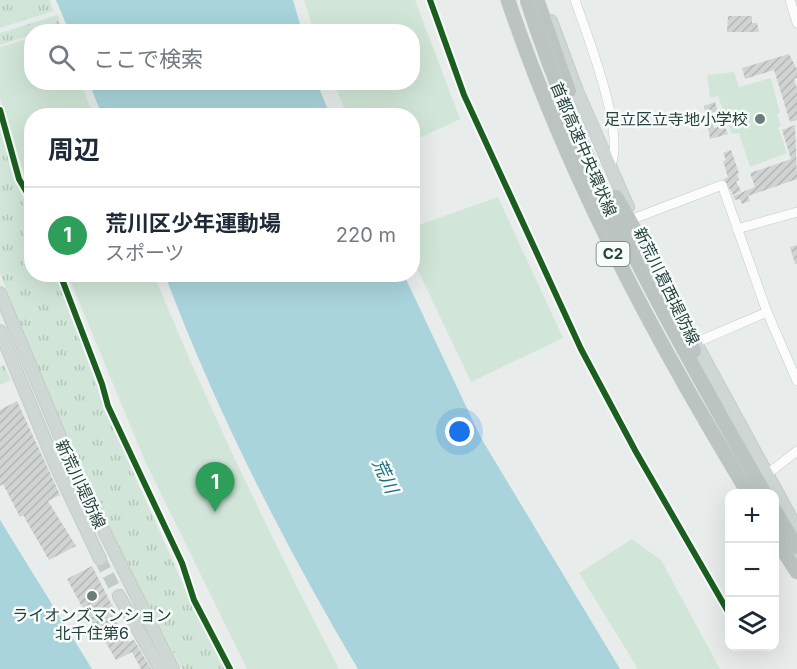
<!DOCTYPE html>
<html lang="ja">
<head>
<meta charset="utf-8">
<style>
  body { margin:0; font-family:Inter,"Noto Sans JP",sans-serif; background:#f2f2f3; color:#1f2937 }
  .controls { position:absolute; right:18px; bottom:18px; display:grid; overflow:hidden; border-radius:12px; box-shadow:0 6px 24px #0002 }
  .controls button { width:54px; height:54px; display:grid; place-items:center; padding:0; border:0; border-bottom:2px solid #e0e1e3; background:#fff; color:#1f2937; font:30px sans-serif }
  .you { position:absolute; left:460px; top:432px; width:21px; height:21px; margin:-15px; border:4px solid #fff; border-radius:50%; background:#1a73e8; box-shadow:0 0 0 9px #1a73e833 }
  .badge { display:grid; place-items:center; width:39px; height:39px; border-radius:50%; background:#2563eb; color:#fff; font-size:20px; font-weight:700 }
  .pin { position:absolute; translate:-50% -50px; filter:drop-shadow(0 2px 3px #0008) }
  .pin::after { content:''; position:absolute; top:32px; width:21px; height:18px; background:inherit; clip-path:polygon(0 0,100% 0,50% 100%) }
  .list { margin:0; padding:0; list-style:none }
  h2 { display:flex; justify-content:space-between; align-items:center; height:78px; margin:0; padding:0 24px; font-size:26px }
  h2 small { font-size:20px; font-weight:400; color:#747a83 }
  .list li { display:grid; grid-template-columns:39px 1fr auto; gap:18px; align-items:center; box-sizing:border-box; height:96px; padding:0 24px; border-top:2px solid #e0e1e3 }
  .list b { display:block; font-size:22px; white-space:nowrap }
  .list p { margin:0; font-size:20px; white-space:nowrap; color:#747a83 }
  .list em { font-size:20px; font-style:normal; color:#747a83 }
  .icon { flex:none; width:33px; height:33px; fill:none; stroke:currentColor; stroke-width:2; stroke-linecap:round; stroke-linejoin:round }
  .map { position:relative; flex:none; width:797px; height:669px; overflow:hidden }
  .search { position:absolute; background:#fff; box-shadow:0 6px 24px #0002; left:24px; top:24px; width:396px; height:66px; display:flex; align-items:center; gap:15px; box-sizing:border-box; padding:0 21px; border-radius:24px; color:#747a83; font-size:22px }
  .panel { position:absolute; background:#fff; box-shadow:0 6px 24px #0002; left:24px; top:108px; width:396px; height:174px; border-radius:24px }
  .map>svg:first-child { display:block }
</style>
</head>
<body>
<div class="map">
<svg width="797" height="669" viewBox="0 0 797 669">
  <defs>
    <pattern id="grass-tufts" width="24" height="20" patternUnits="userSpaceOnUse" patternTransform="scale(1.5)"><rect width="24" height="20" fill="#d1e6d8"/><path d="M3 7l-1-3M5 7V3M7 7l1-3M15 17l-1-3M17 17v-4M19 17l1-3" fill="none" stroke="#b3c6ba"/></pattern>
    <pattern id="building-hatch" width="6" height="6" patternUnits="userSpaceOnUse" patternTransform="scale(1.5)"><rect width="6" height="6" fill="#cfd4d2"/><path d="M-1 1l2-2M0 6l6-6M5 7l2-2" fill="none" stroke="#b2b7b5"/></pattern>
  </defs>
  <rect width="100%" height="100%" fill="#e8edeb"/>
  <g fill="url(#grass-tufts)">
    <polygon points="0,0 50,0 53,11 0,28"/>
    <polygon points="58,15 61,26 44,31 32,32 31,35 0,45 0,33"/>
    <polygon points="0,125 16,184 31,211 32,274 56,275 110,420 199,620 226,669 182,669 113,537 49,400 0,273"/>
    <polygon points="4,365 11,380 0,385 0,367"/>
  </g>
  <g fill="#d1e6d8">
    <polygon points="304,0 415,0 460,119 413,141 412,116 347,115 334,83 412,82 412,32 314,31"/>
    <polygon points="31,38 32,82 81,83 93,115 32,116 31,180 27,182 0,98 0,47"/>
    <polygon points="734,72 739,87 771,78 780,113 777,114 781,126 778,127 787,153 750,167 739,133 732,134 718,96 710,98 707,75"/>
    <polygon points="498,197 563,338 471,382 413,260 413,227"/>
    <path d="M68 275H154C209 409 272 540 339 669H247L145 461Z"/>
    <polygon points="632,539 661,560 720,669 638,669 579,573"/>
  </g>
  <g fill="#a9d4db">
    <polygon points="56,0 293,0 302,31 69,31"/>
    <polygon points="89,83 317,83 330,115 102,115"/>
    <path d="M165 275H404L481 438 620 669H358C284 544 216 411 165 275Z"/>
    <polygon points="0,520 92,669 0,669"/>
  </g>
  <g fill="url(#building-hatch)">
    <polygon points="728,16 752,16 752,23 757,23 759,32 727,32"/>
    <polygon points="789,54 797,69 797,78 794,79 797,88 797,120 790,122 774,70 745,79 742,68"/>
    <polygon points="715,102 718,111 711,113 714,128 724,125 728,134 710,139 704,106"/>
    <polygon points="795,125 797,179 748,196 750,201 742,204 740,199 735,200 733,196 755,187 750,173 791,159 782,130"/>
    <polygon points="731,150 739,173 737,174 739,180 736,181 741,191 733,195 724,179 728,177 723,161 726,160 723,153"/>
    <polygon points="797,245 797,264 795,264 790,247"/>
    <polygon points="17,401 60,495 48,501 76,546 49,560 23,515 20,517 3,484 0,486 0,410"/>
    <polygon points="92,566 116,613 113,615 129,642 134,640 151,669 141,669 132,652 116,660 95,624 92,625 67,579"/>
  </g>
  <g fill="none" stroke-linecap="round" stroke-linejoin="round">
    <polyline stroke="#c1cbc8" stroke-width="12" stroke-dasharray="12 6" stroke-linecap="butt" points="100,559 119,596"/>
    <defs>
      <g id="minor">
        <path d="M575 0C586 32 629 141 609 167"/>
        <polyline points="790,0 797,23"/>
        <polyline points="625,222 722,185 767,312 797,381"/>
        <polyline points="737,229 797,212"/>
        <polyline points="695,343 767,312"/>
        <polyline points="762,478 797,451"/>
      </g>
      <g id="major">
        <polyline points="551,21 577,91 628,207"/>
        <polyline points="0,293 77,477 173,669"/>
        <polyline points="0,331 55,464 100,559"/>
        <polyline points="693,338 797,529"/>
        <polyline points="785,539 797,559"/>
        <polyline points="119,596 160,669"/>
      </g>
      <g id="highway">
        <path d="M508 0C567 175 653 336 749 494"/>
        <polyline points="537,0 569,91"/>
        <polyline points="774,509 797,547"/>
        <polyline points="774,536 797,572"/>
      </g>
    </defs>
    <use href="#minor" stroke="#c5cac8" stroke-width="10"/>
    <use href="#major" stroke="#c3ccc9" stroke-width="14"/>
    <use href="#highway" stroke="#c3ccc9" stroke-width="15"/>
    <use href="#minor" stroke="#fcfcfc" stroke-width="9"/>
    <use href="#major" stroke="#cfd7d5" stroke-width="12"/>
    <use href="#highway" stroke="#bcc4c2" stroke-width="14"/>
    <defs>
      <g id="highway-bridge">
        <path d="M527 0C583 174 674 336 765 494"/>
        <polyline points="561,117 623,253"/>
        <polyline points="616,197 638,236 694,351"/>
      </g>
    </defs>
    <use href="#highway-bridge" stroke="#c3ccc9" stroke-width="15" stroke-linecap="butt"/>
    <use href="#highway-bridge" stroke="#bcc4c2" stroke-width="14"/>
    <defs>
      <g id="cycleway">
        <polyline points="430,0 464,95 581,349 636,452 730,615"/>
        <polyline points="0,110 19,179 32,201"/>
        <polyline points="60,274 102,384 108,406 182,563 194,600 230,669"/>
      </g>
    </defs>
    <use href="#cycleway" stroke="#f7fbf9" stroke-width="10"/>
    <use href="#cycleway" stroke="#1b5e20" stroke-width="6"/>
  </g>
  <g fill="#697e78" stroke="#f7fbf9" stroke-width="2">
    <circle cx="760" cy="119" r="6"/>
    <circle cx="92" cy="596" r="6"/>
  </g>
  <g text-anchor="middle" stroke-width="5" stroke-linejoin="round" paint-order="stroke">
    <rect fill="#f7fbf9" stroke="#637a73" stroke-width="1.5" x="596.5" y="242" width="33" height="24" rx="4.5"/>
    <g font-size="15" font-weight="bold" fill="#24423a">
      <text x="613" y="259">C2</text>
    </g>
    <g font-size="16" fill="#24423a" stroke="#f7fbf9" text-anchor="end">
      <text x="748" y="125">足立区立寺地小学校</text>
      <text x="92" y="621" text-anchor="middle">ライオンズマンション<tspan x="92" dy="18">北千住第6</tspan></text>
    </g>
    <g font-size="16" fill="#24423a" stroke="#f7fbf9">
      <text transform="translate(584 149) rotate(67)" y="6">首都高速中央環状線</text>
      <text transform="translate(667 286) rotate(64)" y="6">新荒川葛西堤防線</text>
      <text transform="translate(81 484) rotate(65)" y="6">新荒川堤防線</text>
    </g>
    <g font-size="18" font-style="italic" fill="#1c6f80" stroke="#f7fbf9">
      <text transform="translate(385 476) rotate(65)" y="6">荒川</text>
    </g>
  </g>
</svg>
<div class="controls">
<button>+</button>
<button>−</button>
<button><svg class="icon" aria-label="layers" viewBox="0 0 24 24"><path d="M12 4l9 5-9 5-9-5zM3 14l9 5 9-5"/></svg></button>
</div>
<div class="you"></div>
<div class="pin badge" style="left:215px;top:512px;background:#2e9e5b">1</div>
<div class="search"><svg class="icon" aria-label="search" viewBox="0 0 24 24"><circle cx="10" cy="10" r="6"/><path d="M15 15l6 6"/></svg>ここで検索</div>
<section class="panel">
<h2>周辺<small></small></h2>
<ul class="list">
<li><span class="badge" style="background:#2e9e5b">1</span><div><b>荒川区少年運動場</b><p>スポーツ</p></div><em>220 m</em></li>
</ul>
</section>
</div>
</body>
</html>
